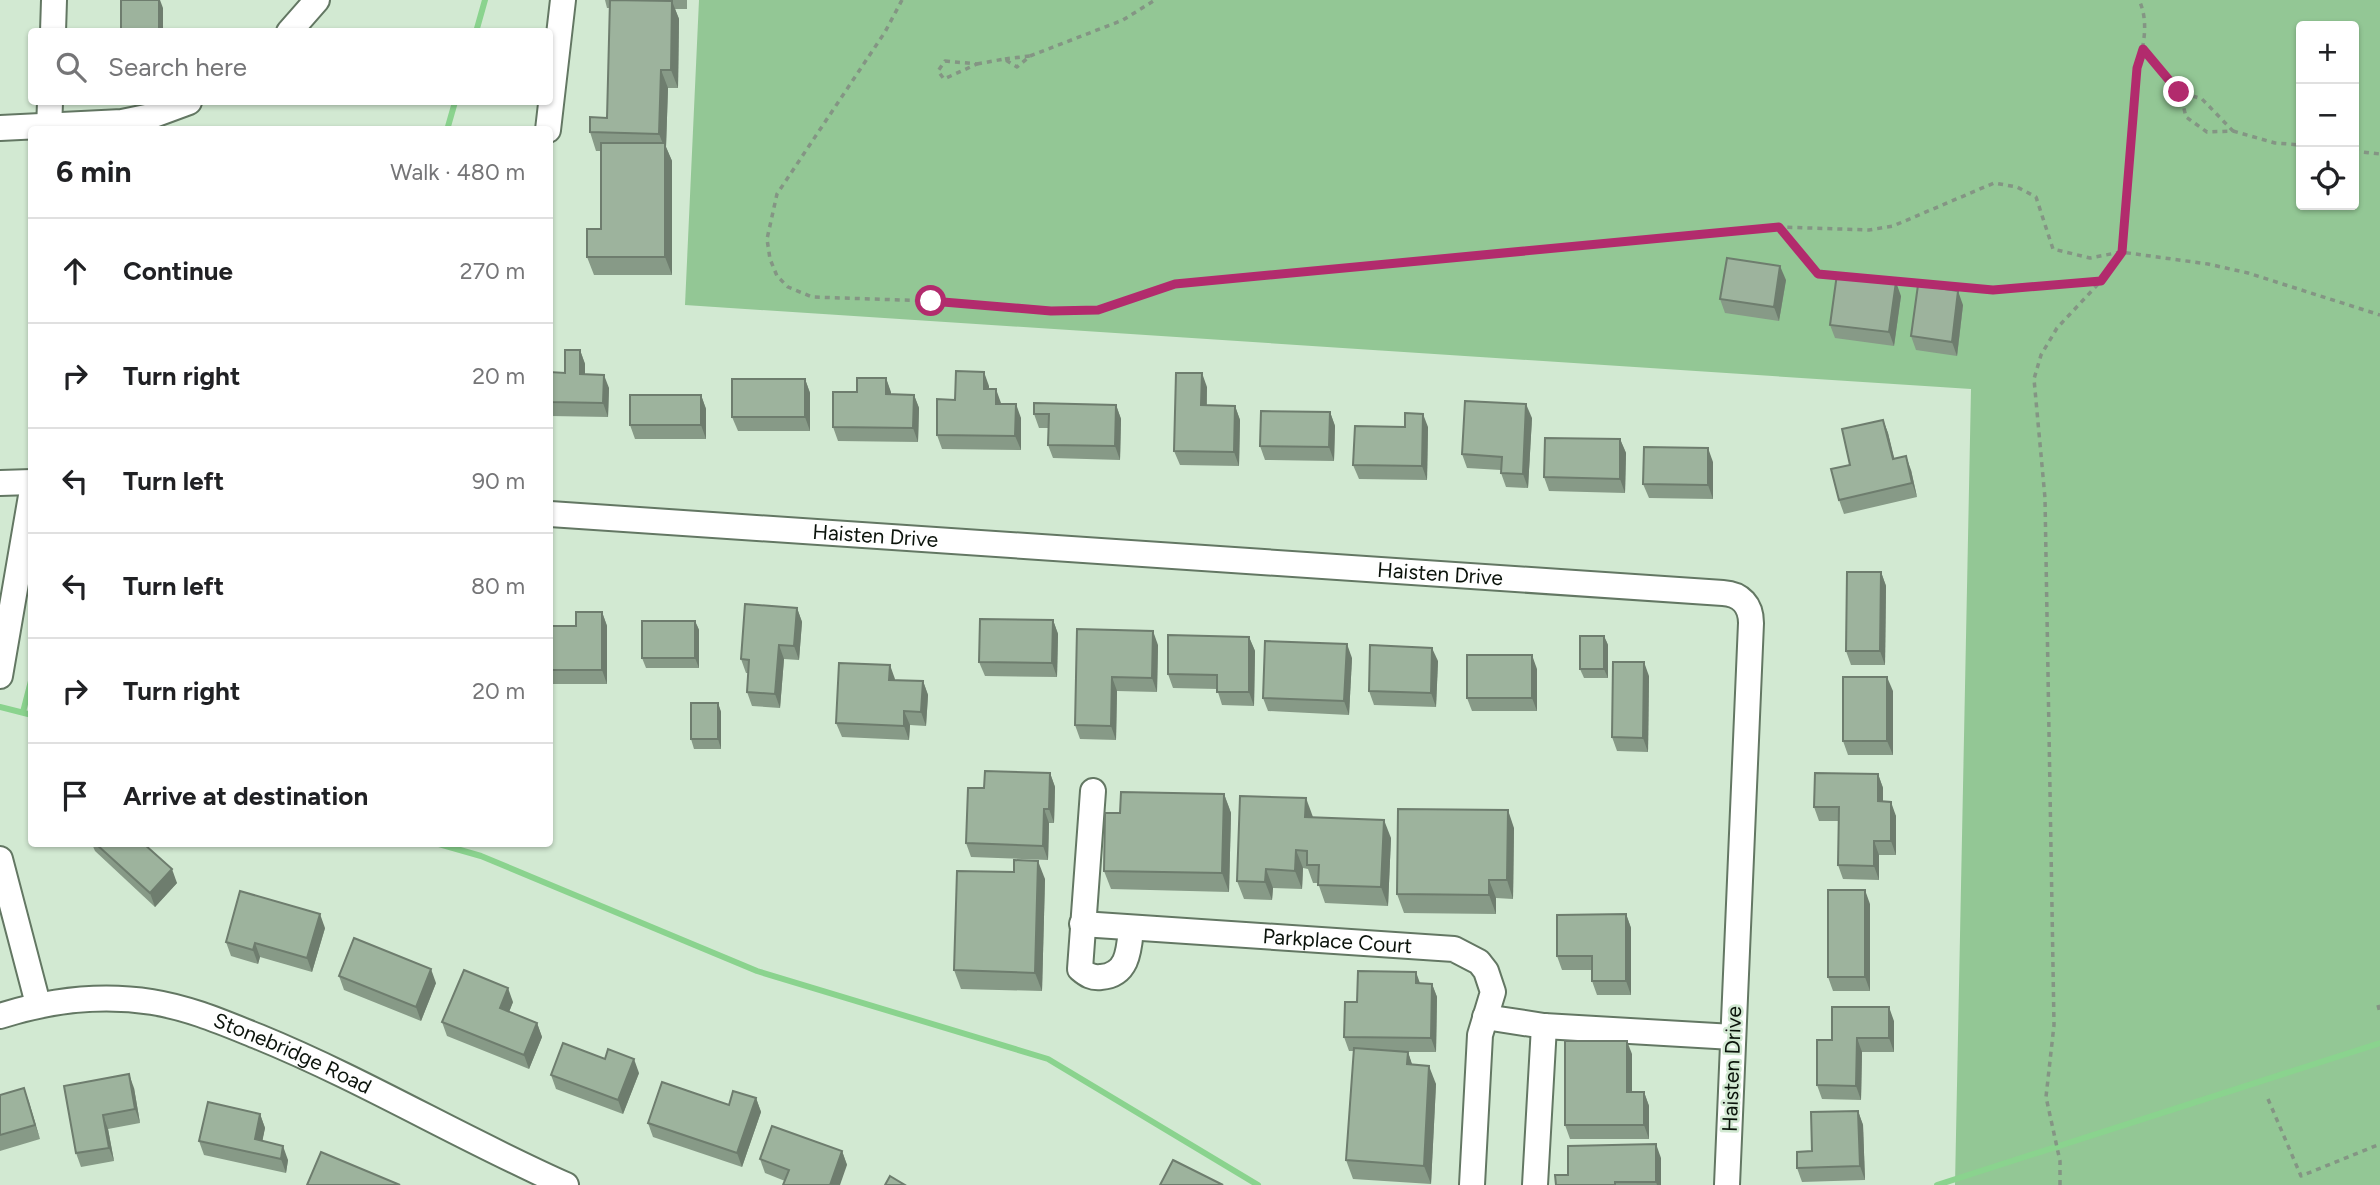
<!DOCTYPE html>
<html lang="en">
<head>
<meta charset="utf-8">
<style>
  body { margin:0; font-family:Figtree,sans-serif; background:#f2f2f2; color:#202124 }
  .controls { position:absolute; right:21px; top:21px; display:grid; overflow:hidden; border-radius:7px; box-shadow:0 2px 5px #0004 }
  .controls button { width:63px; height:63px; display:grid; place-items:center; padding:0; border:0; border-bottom:2px solid #e0e0e0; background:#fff; color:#202124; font:35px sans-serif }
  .stop { position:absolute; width:21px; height:21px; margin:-16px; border:5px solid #b22b6d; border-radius:50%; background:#fff }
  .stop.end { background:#b22b6d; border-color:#fff; box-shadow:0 2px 7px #0008 }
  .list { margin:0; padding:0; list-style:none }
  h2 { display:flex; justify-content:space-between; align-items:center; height:91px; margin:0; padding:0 28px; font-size:30px }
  h2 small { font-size:23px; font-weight:400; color:#757577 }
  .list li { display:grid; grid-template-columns:46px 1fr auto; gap:21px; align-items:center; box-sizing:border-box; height:105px; padding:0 28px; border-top:2px solid #e0e0e0 }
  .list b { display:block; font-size:26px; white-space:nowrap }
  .list em { font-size:23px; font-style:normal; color:#757577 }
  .icon { flex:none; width:38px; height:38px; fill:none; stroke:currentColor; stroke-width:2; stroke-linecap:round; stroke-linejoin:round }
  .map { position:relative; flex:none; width:2380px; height:1185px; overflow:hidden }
  .search { position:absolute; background:#fff; box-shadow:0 2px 5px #0004; left:28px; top:28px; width:525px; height:77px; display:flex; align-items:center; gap:18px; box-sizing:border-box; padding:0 24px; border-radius:7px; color:#757577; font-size:26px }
  .panel { position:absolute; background:#fff; box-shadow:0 2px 5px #0004; left:28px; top:126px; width:525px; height:721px; border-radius:7px }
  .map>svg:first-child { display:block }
</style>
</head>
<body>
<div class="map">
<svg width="2380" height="1185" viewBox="0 0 2380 1185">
  <rect width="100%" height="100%" fill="#d2e9d2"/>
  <path fill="#93c795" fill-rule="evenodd" d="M699 0H2380V1185H1955L1971 389 685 305ZM2301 26H2354V205H2301Z"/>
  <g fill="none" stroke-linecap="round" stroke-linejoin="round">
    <g stroke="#8ad38e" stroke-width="6">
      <polyline points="476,32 485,0"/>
      <polyline points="447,130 455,102"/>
      <polyline points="0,707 32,715"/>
      <polyline points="23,712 32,677"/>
      <polyline points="439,844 481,856 757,971 1048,1059 1258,1185"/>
      <polyline points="1937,1185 2380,1043"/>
    </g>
    <defs>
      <g id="minor">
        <polyline points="53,32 54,0"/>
        <polyline points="289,32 317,0"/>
        <polyline points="0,128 122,122 151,116 189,102"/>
        <polyline points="49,130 50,102"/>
        <polyline points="548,130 563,0"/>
        <polyline points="0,483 32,482"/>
        <path id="s1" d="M550 514 1723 593C1741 594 1751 605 1751 623L1727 1185"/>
        <polyline points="0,676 32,490"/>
        <path d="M1093 791 1080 969C1087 975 1092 978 1101 977 1128 975 1129 950 1131 929"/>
        <polyline points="0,859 38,1004"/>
        <path id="s2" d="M1082 924 1454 949 1479 962 1486 971 1493 992 1480 1035 1472 1185"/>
        <path id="s3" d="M0 1016C50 1000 100 994 152 1002 190 1008 224 1023 259 1037 364 1080 462 1139 566 1185"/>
        <polyline points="1485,1017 1544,1026 1733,1037"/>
        <polyline points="1535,1185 1544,1026"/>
      </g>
    </defs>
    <use href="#minor" stroke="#637763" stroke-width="28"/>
    <g stroke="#849584" stroke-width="3.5" stroke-dasharray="5 5" stroke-linecap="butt">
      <polyline points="902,0 885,32 777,194 767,239 770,259 777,276 788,287 812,297 931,301 1050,311 1098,310 1175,284 1779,227 1869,230 1893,226 1994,183 2017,187 2036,197 2053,249 2090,258 2121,252 2208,264 2248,273 2380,315"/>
      <polyline points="2143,49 2180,92 2202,99 2233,131 2207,132 2186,117 2180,92"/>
      <polyline points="1030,56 1123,20 1155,0"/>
      <polygon points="945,61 977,64 944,79 938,71"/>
      <polyline points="977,64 1004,59 1017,67 1030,56 1004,59"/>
      <polyline points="2233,131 2275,143 2301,145"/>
      <polyline points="2354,151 2380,154"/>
      <polyline points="1780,227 1818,274 1841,276"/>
      <polyline points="1880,280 1993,290 2099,281"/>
      <polyline points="2378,1005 2380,1013"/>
      <polyline points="2268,1099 2301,1176 2380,1144"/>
      <path d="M2060 1185V1161L2046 1097 2054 1025 2045 498 2034 379 2041 355 2057 328 2101 281 2121 252 2137 68C2144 47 2149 21 2139 0"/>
    </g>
    <use href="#minor" stroke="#fff" stroke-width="24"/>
  </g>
  <g fill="#879a87">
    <polygon points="605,0 687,0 687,9 675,9 679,19 678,88 668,88 666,147 672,161 672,275 594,275 587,257 601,229 601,151 596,151 590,132 607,118 610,8 607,8"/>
    <polygon points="1786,280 1779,321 1725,313 1720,299"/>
    <polygon points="1901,296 1894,346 1835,338 1830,325"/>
    <polygon points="1963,305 1957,356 1916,350 1911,336"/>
    <polygon points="580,350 585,364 585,374 609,388 608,417 550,416 550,372 565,373"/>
    <polygon points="886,378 891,394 914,395 919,408 918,442 838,441 833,427"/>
    <polygon points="805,379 810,393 810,431 738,431 732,417"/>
    <polygon points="989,386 989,389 1001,404 1021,418 1021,450 942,449 937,435"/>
    <polygon points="1207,387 1207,406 1235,406 1240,420 1239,466 1180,465 1174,451"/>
    <polygon points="701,395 706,409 706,439 635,439 630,425"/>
    <polygon points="1116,405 1121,419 1120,460 1053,458 1048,445 1049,428 1039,428 1034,414"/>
    <polygon points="1330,412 1335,426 1334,461 1265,460 1260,446"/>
    <polygon points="1532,418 1528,488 1506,487 1501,473 1501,470 1467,468 1462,454"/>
    <polygon points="1883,420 1888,433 1894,459 1911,470 1917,497 1844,514 1839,500 1850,465"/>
    <polygon points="1405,427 1428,427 1427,480 1359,479 1353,465"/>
    <polygon points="1620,439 1626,453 1625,493 1549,491 1544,477"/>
    <polygon points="1713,462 1713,499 1649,498 1643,484"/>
    <polygon points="1881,572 1886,586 1885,665 1851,665 1846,651"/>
    <polygon points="797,608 802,622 799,660 784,659 780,708 752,706 747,692 748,673 746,673 741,659"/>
    <polygon points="602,612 607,626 607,684 550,684 550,626 576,626"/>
    <polygon points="1053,620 1058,634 1057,677 985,676 979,662"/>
    <polygon points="695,621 699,630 699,668 646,668 642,658"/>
    <polygon points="1077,629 1158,645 1157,692 1117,691 1116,740 1080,739 1075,725"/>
    <polygon points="1604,636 1608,645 1608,678 1584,678 1580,669"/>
    <polygon points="1249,637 1255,651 1254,706 1222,705 1217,689 1173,688 1168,674"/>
    <polygon points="1352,658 1349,715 1268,711 1263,698"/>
    <polygon points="1438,661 1436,707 1374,705 1369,691"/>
    <polygon points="1537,669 1537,711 1472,711 1467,698"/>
    <polygon points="1649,676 1648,752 1617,751 1612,737"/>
    <polygon points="923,681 928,695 926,726 910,725 909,740 842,737 836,723"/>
    <polygon points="1893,691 1893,755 1848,755 1843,741"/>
    <polygon points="718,703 721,712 721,749 694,749 691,739"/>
    <polygon points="1050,773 1055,787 1054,823 1049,823 1048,860 971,857 966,843 984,788"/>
    <polygon points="1878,774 1883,788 1883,801 1896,816 1896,855 1879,855 1879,880 1843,879 1838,865 1839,821 1819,821 1814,807"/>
    <polygon points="1224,794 1231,813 1229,892 1111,889 1104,871 1120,813"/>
    <polygon points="1313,817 1391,838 1388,906 1325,903 1318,883 1313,883 1308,869 1303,868 1302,889 1273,888 1272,900 1244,899 1237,881"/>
    <polygon points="1514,828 1513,899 1496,898 1496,914 1404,913 1397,894"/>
    <polygon points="92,844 144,844 177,883 155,907 95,851"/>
    <polygon points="1014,872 1045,879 1042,991 961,989 954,970"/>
    <polygon points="1870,904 1870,991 1833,991 1828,977"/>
    <polygon points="1626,914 1631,928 1631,995 1597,995 1592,981 1592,970 1562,970 1557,956"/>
    <polygon points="325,928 312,972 260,957 258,964 231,956 226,942"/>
    <polygon points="339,976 436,983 421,1021 344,990"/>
    <polygon points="1420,983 1432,984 1437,997 1436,1052 1408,1052 1412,1065 1436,1084 1431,1184 1353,1179 1346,1160 1354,1051 1349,1051 1344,1037 1357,1002"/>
    <polygon points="513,1002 509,1012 537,1023 542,1037 529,1069 447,1036 442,1022"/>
    <polygon points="1894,1021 1894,1052 1862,1052 1861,1100 1822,1099 1817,1085 1832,1040"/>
    <polygon points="1632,1054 1632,1092 1644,1092 1649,1106 1649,1139 1570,1139 1565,1125"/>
    <polygon points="639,1073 623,1114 556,1089 551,1075"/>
    <polygon points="64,1086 134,1088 140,1123 108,1129 114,1161 81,1167 76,1153"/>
    <polygon points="24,1088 40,1139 0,1151 0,1095"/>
    <polygon points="756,1098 761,1112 742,1167 653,1137 648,1123"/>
    <polygon points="1858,1111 1863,1125 1865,1180 1802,1182 1797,1168 1812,1151"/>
    <polygon points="260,1114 265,1128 262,1141 288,1160 286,1173 204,1155 199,1141"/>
    <polygon points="842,1151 847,1165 785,1181 765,1173 760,1159"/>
    <polygon points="1661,1158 1661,1185 1556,1185 1568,1175"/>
  </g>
  <g fill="#6e7d6e">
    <polygon points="160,0 163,8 163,32 159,32"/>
    <polygon points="672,1 679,19 678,88 671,70"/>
    <polygon points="661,70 668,88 666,147 672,161 672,275 665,257 665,149 659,134"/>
    <polygon points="1780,266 1786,280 1779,321 1774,307"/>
    <polygon points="1896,282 1901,296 1894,346 1889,332"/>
    <polygon points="1958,291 1963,305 1957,356 1952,342"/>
    <polygon points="580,350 585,364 585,388 580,374"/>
    <polygon points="984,372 989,386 989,403 984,389"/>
    <polygon points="1202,373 1207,387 1206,419 1201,405"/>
    <polygon points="604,375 609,388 608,417 603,403"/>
    <polygon points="886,378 891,392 891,408 886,394"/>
    <polygon points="805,379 810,393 810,431 805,417"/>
    <polygon points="996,389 1001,403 1001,418 996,404"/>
    <polygon points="701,395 706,409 706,439 701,425"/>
    <polygon points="914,395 919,408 918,442 913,428"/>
    <polygon points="1016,404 1021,418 1021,450 1015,436"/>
    <polygon points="1526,404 1532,418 1528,488 1523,474"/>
    <polygon points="1116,405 1121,419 1120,460 1115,446"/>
    <polygon points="1235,406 1240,420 1239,466 1234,452"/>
    <polygon points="1330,412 1335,426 1334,461 1329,447"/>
    <polygon points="1423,414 1428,427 1427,480 1422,466"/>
    <polygon points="1883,420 1888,433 1898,473 1893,459"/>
    <polygon points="1620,439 1626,453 1625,493 1620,479"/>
    <polygon points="1708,448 1713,462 1713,499 1708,485"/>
    <polygon points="1906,456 1911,470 1917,497 1912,483"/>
    <polygon points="1881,572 1886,586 1885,665 1880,651"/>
    <polygon points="797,608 802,622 799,660 794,646"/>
    <polygon points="602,612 607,626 607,684 602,670"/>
    <polygon points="1053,620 1058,634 1057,677 1052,663"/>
    <polygon points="695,621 699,630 699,668 695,658"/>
    <polygon points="1153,631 1158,645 1157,692 1152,678"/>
    <polygon points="1604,636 1608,645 1608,678 1604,669"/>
    <polygon points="1249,637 1255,651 1254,706 1249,692"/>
    <polygon points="1347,644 1352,658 1349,715 1344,701"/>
    <polygon points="779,645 784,659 780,708 775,694"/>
    <polygon points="1432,648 1438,661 1436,707 1431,693"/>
    <polygon points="1532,655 1537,669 1537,711 1532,698"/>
    <polygon points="1644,662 1649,676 1648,752 1643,738"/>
    <polygon points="890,665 895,679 894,693 889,680"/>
    <polygon points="1112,677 1117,691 1116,740 1111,726"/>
    <polygon points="1887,677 1893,691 1893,755 1887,741"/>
    <polygon points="923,681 928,695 926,726 921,712"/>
    <polygon points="718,703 721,712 721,749 718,739"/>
    <polygon points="904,711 910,725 909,740 904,726"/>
    <polygon points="1050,773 1055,787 1054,823 1049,809"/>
    <polygon points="1878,774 1883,788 1883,815 1878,801"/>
    <polygon points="1224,794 1231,813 1229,892 1222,873"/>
    <polygon points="1306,798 1313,817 1305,817"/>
    <polygon points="1891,802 1896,816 1896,855 1891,841"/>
    <polygon points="1044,809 1049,823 1048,860 1043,846"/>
    <polygon points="1508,810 1514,828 1513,899 1507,880"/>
    <polygon points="1384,820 1391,838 1388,906 1381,887"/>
    <polygon points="1874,841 1879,855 1879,880 1874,866"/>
    <polygon points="1296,850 1303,868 1302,889 1295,871"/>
    <polygon points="1038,861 1045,879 1042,991 1035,973"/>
    <polygon points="172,869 177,883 155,907 150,893"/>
    <polygon points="1266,869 1273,888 1272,900 1265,882"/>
    <polygon points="1489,880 1496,898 1496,914 1489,895"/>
    <polygon points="1865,890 1870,904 1870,991 1865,977"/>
    <polygon points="320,914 325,928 312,972 307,958"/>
    <polygon points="1626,914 1631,928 1631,995 1626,981"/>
    <polygon points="255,943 260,957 258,964 253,950"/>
    <polygon points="431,969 436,983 421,1021 416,1007"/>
    <polygon points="1416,972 1421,986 1416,983"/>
    <polygon points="1432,984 1437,997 1436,1052 1431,1038"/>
    <polygon points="508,988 513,1002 505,1022 500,1008"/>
    <polygon points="1889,1007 1894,1021 1894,1052 1889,1038"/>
    <polygon points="537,1023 542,1037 529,1069 524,1055"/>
    <polygon points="1857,1038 1862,1052 1861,1100 1856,1086"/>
    <polygon points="1627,1041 1632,1054 1632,1106 1627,1092"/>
    <polygon points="1408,1052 1414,1070 1407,1064"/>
    <polygon points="634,1059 639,1073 623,1114 618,1100"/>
    <polygon points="1429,1066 1436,1084 1431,1184 1424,1166"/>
    <polygon points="129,1074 134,1088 140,1123 135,1109"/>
    <polygon points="24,1088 29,1102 40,1139 35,1125"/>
    <polygon points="1644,1092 1649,1106 1649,1139 1644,1125"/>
    <polygon points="756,1098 761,1112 742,1167 737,1153"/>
    <polygon points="1858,1111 1863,1125 1865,1180 1860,1166"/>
    <polygon points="260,1114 265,1128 260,1153 255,1139"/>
    <polygon points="103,1115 108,1129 114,1161 109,1148"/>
    <polygon points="1656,1144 1661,1158 1661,1185 1657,1185 1656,1182"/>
    <polygon points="283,1146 288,1160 286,1173 281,1159"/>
    <polygon points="842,1151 847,1165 840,1185 830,1185"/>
  </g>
  <g fill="#9db39d" stroke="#6e7d6e" stroke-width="2">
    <rect x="121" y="0" width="38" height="32"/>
    <polygon points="610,0 672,1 671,70 661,70 659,134 590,132 590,117 607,118"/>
    <polygon points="601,143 665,143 665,257 587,257 587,229 601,229"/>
    <polygon points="1727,258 1780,266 1774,307 1720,299"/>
    <polygon points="1837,274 1896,282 1889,332 1830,325"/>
    <polygon points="1918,285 1958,291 1952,342 1911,336"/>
    <polygon points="565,350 580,350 580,374 604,375 603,403 550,402 550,372 565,373"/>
    <polygon points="956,371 984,372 984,389 996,389 996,404 1016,404 1015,436 937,435 937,399 955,400"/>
    <polygon points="1176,373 1202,373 1201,405 1235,406 1234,452 1174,451"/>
    <polygon points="857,378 886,378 886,394 914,395 913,428 833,427 833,392 857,392"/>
    <rect x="732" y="379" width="73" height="38"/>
    <rect x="630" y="395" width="71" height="30"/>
    <polygon points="1465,401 1526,404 1523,474 1501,473 1502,457 1462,454"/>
    <polygon points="1034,403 1116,405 1115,446 1048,445 1049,414 1034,414"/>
    <polygon points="1261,411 1330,412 1329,447 1260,446"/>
    <polygon points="1405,413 1423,414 1422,466 1353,465 1355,426 1405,427"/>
    <polygon points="1883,420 1893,459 1906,456 1912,483 1839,500 1831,469 1850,465 1842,429"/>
    <polygon points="1545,438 1620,439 1620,479 1544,477"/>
    <polygon points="1644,447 1708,448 1708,485 1643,484"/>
    <polygon points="1847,572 1881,572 1880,651 1846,651"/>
    <polygon points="745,604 797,608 794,646 779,645 775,694 747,692 749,660 741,659"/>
    <polygon points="576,612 602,612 602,670 550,670 550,626 576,626"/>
    <polygon points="980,619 1053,620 1052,663 979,662"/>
    <rect x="642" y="621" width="53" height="37"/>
    <polygon points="1077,629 1153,631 1152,678 1112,677 1111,726 1075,725"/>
    <polygon points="1168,635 1249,637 1249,692 1217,692 1217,675 1168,674"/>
    <rect x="1580" y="636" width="24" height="33"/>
    <polygon points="1265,641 1347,644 1344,701 1263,698"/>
    <polygon points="1370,645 1432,648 1431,693 1369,691"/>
    <rect x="1467" y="655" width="65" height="43"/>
    <polygon points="1613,662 1644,662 1643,738 1612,737"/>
    <polygon points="839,663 890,665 889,680 923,681 921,712 904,711 904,726 836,723"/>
    <rect x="1843" y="677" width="44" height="64"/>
    <rect x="691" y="703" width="27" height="36"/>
    <polygon points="985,771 1050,773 1049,809 1044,809 1043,846 966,843 968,788 984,788"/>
    <polygon points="1815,773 1878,774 1878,801 1891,802 1891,841 1874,841 1874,866 1838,865 1839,807 1814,807"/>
    <polygon points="1121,792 1224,794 1222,873 1104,871 1105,813 1120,813"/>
    <polygon points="1240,796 1306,798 1305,817 1384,820 1381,887 1318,885 1319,865 1307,865 1307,851 1296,850 1295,871 1266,869 1265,882 1237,881"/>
    <polygon points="1398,809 1508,810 1507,880 1489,880 1489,895 1397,894"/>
    <polygon points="96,844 144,844 172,869 150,893"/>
    <polygon points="1014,860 1038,861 1035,973 954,970 957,871 1014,872"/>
    <rect x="1828" y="890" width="37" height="87"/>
    <polygon points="240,891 320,914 307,958 255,943 253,950 226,942"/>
    <polygon points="1626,914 1626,981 1592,981 1592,956 1557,956 1557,915"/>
    <polygon points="354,938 431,969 416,1007 339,976"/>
    <polygon points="464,970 508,988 500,1008 537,1023 524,1055 442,1022"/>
    <polygon points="1358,971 1416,972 1416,983 1432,984 1431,1038 1344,1037 1345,1002 1357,1002"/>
    <polygon points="1832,1007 1889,1007 1889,1038 1857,1038 1856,1086 1817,1085 1817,1040 1832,1040"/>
    <polygon points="1565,1041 1627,1041 1627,1092 1644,1092 1644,1125 1565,1125"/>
    <polygon points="563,1043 605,1059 608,1049 634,1059 618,1100 551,1075"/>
    <polygon points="1354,1048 1408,1052 1407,1064 1429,1066 1424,1166 1346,1160"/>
    <polygon points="129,1074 135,1109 103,1115 109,1148 76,1153 64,1086"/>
    <polygon points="662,1082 729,1105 733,1091 756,1098 737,1153 648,1123"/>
    <polygon points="24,1088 35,1125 0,1135 0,1095"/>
    <polygon points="208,1102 260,1114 255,1139 283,1146 281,1159 199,1141"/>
    <polygon points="1858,1111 1860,1166 1797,1168 1797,1152 1812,1151 1811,1112"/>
    <polygon points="772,1126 842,1151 830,1185 783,1185 789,1170 760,1159"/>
    <polygon points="1656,1144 1656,1182 1615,1182 1615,1185 1556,1185 1555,1175 1568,1175 1568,1146"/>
    <polygon points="321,1152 400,1185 307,1185"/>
    <polygon points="1173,1160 1223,1185 1160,1185"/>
    <polygon points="890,1176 905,1185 885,1185"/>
  </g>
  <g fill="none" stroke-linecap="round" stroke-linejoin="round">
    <polyline stroke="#b22b6d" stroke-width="9" points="931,301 1051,311 1098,310 1175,284 1779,227 1818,274 1993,290 2101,281 2122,252 2137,68 2143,49 2179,92"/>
  </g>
  <g text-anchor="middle" stroke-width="5" stroke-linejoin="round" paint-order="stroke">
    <g font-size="21" fill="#0b130b" stroke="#d2e9d2">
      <text dy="7" stroke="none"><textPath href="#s1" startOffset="326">Haisten Drive</textPath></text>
      <text dy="7" stroke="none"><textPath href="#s1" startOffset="892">Haisten Drive</textPath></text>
      <text dy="7" stroke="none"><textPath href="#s2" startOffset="256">Parkplace Court</textPath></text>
      <text dy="7" stroke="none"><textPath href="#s3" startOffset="304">Stonebridge Road</textPath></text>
      <text transform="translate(1732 1069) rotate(-88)" y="7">Haisten Drive</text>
    </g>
  </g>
</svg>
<div class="controls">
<button>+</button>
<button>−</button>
<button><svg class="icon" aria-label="locate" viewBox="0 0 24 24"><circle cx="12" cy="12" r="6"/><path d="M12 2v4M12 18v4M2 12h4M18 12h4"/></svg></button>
</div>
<div class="stop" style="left:931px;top:301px"></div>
<div class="stop end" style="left:2179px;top:92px"></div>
<div class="search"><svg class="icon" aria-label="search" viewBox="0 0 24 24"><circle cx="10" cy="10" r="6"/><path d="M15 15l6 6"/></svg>Search here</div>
<section class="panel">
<h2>6 min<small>Walk · 480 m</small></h2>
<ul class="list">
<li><svg class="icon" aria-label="ahead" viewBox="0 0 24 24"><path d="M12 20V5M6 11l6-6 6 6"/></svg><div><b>Continue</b></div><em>270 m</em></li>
<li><svg class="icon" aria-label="right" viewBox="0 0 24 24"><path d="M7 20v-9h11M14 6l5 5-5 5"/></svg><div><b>Turn right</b></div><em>20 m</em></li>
<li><svg class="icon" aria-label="left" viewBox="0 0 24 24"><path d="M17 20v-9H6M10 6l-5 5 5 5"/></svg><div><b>Turn left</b></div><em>90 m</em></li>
<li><svg class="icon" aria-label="left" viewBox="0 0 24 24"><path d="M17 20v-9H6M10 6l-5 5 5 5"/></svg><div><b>Turn left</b></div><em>80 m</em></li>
<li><svg class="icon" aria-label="right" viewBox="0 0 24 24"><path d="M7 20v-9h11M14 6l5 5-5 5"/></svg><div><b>Turn right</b></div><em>20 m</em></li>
<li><svg class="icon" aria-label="arrive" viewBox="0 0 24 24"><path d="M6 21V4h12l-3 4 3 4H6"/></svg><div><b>Arrive at destination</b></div></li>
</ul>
</section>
</div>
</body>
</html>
